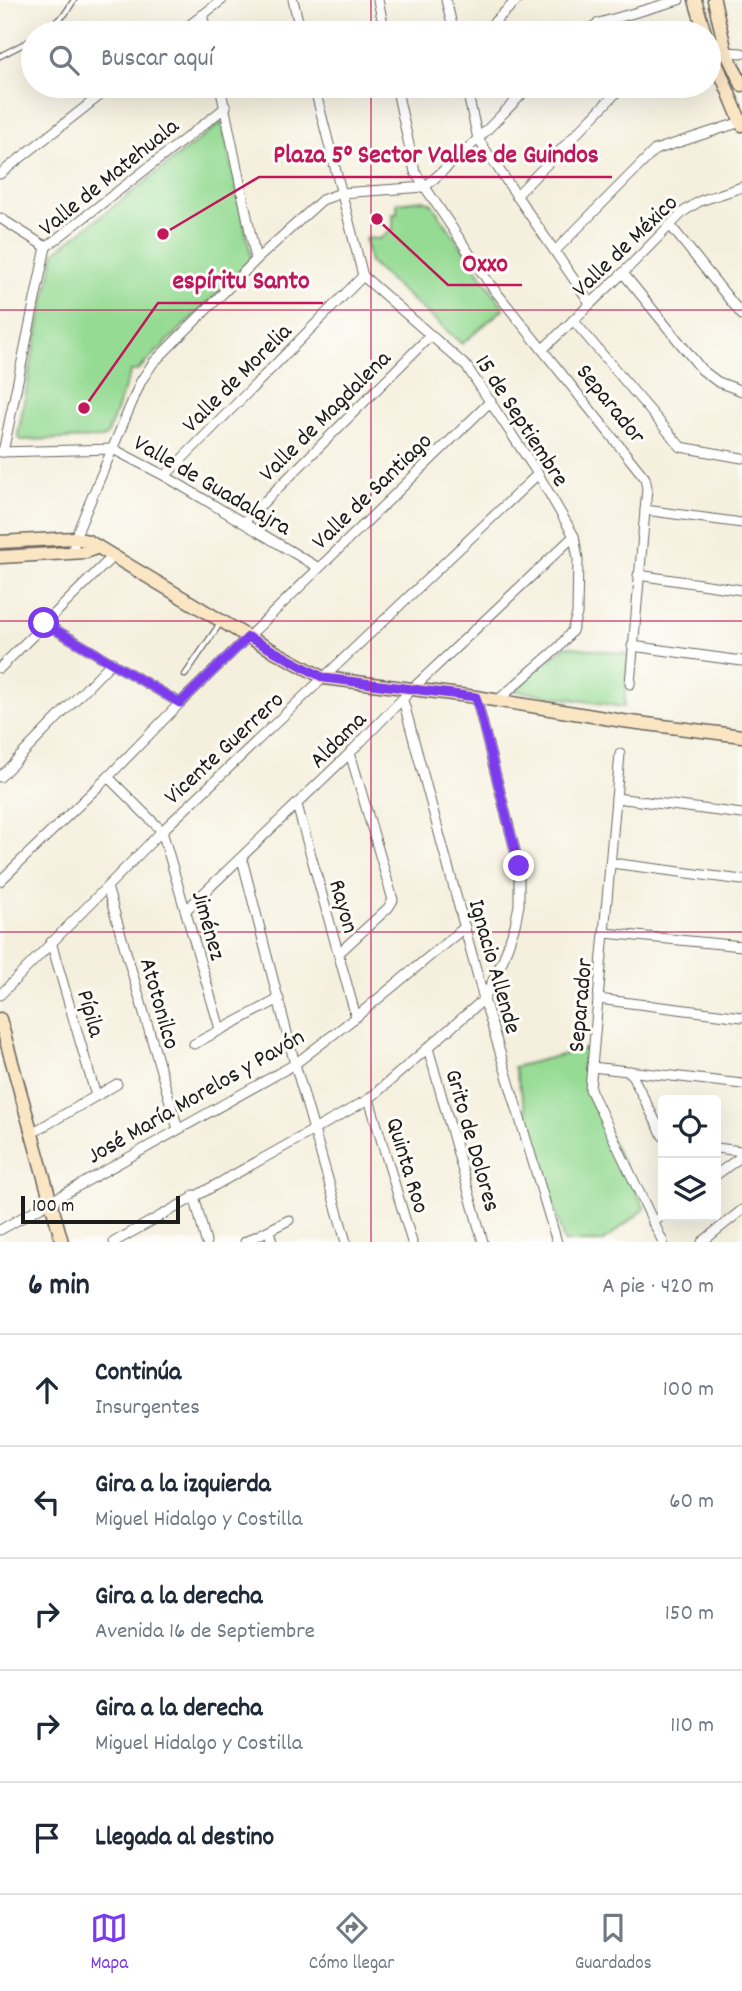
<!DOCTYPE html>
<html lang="es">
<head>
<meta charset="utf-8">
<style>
  body { margin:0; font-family:Dekko,sans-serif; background:#f6f6f7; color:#1f2937 }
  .controls { position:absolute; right:21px; bottom:21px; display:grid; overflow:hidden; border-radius:7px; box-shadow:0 7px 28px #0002 }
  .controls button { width:63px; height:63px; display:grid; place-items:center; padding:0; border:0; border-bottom:2px solid #e0e1e3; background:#fff; color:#1f2937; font:35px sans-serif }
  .scale { position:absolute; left:21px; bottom:18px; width:159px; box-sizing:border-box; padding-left:7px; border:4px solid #1c1c1c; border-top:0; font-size:19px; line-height:24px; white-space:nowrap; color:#1c1c1c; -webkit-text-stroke:5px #fdfcf7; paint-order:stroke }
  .stop { position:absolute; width:21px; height:21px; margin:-16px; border:5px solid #7c3aed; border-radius:50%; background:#fff }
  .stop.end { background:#7c3aed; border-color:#fff; box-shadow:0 2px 7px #0008 }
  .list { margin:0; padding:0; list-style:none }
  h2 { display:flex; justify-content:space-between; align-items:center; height:91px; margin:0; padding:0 28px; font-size:30px }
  h2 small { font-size:23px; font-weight:400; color:#747a83 }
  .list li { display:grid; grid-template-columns:46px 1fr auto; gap:21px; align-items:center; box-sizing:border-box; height:112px; padding:0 28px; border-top:2px solid #e0e1e3 }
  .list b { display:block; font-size:26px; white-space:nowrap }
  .list p { margin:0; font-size:23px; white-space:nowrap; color:#747a83 }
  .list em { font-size:23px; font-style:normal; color:#747a83 }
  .icon { flex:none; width:38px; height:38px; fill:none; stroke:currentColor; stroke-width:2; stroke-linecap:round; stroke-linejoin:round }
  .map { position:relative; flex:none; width:742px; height:1242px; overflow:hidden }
  .search { position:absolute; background:#fff; box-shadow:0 7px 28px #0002; left:21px; right:21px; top:21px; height:77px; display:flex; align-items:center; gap:18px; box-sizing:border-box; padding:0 24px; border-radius:38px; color:#747a83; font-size:26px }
  .sheet { height:651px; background:#fff }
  nav { display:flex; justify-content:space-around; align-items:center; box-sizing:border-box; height:98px; border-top:2px solid #e0e1e3; background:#fff; font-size:19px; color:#747a83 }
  nav a { display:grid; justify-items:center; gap:4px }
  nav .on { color:#7c3aed }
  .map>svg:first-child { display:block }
</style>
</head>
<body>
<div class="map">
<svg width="742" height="1242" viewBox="0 0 742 1242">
  <rect width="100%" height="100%" fill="#fdfcf7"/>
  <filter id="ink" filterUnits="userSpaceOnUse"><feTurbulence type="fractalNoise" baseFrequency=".0143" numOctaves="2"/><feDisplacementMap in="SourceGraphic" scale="14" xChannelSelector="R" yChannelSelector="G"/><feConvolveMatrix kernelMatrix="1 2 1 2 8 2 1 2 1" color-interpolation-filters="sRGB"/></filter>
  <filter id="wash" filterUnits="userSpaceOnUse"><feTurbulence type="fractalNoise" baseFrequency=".00686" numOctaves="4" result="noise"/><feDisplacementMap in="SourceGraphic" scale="28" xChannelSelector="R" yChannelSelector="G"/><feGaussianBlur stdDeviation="1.57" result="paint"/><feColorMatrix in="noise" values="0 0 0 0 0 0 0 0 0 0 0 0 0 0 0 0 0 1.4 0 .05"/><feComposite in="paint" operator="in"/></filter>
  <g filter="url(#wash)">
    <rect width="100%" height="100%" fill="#f5f0de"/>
    <g fill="#96db94" stroke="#597c58" stroke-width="2">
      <polygon points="222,122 252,260 137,371 131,371 107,435 102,438 21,440 18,435 30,369 55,252"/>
      <polygon points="423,200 431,203 504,308 462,344 370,263 365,238 379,239 393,229 393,214 397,214 397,203"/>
      <polygon points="566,646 629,654 624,707 513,690"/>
      <polygon points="589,1048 586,1089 645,1209 602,1242 564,1242 514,1067"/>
    </g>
  </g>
  <g filter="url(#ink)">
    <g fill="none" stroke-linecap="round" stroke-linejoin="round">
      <defs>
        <g id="lane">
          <polyline points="43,33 65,14 74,0"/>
          <polyline points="0,56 33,39"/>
          <polyline points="185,675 221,622"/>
        </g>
        <g id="street">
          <polyline points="293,0 301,33"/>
          <polyline points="378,0 385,33"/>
          <polyline points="446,0 454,33"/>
          <polyline points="202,15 207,33"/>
          <polyline points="179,33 222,0"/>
          <polyline points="483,33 517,0"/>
          <polyline points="582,33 599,23 679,0"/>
          <polyline points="726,52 742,53"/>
          <polyline points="220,86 256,260"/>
          <polyline points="314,86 363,276 467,367 538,474 574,536 578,559 577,614 572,631 559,647 497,701"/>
          <polyline points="396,86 415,172 489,283 645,478 647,488 630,684"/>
          <polyline points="466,86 478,139 590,303"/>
          <polyline points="0,174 112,86"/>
          <polyline points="516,196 616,93 631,86"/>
          <polyline points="0,218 46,247"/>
          <polyline points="670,225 742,315"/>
          <polyline points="555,251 655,150 741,122"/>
          <polyline points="623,273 702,370 718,382 742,391"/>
          <polyline points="573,320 681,447 742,458"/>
          <polyline points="544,348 623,273 683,212 700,201 742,187"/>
          <polyline points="0,452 113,449 165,476 319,568"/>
          <polyline points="3,452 46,247 226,107"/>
          <polyline points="165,476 363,276"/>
          <polyline points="645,510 742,523"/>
          <polyline points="244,522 431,335"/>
          <polyline points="73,553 75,538 84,516 141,381 153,363 256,260 322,200 341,193 425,187 478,139 530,86"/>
          <polyline points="638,575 742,590"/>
          <polyline points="44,623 180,703"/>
          <polyline points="632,646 742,661"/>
          <polyline points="0,668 113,556"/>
          <polyline points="403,700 484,999 557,1242"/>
          <polyline points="620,754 590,1089 663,1242"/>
          <polyline points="0,777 112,662"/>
          <polyline points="108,777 162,831 220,1029"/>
          <polyline points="616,798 742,814"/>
          <polyline points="297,805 356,1017"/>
          <polyline points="242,859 295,1064 346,1242"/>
          <polyline points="611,863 742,880"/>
          <polyline points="0,881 108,777 180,703 491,401"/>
          <polyline points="107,887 178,1129"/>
          <polyline points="186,910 350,753 412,689 574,536"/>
          <polyline points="605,933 742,946"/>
          <polyline points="51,942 96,1096"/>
          <polyline points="339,953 388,908 393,900 350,753"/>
          <polyline points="0,995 162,831 538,474"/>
          <polyline points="598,999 742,1017"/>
          <polyline points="194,1044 279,999"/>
          <polyline points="428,1048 483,1242"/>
          <polyline points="592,1067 742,1084"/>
          <polyline points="630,1071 663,1136"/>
          <polyline points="369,1099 412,1242"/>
          <polyline points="32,1133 117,1084"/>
          <polyline points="716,1148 742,1151"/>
          <polyline points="716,1175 742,1156"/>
          <polyline points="194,1195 206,1242"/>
          <polyline points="653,1223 663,1215"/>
          <polyline points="0,1230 295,1064 356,1017 465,927"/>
          <polyline points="269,1231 272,1242"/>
          <polyline points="114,1242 369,1099 484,999 503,960 515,925 519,905 519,866 476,697"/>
          <polyline points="245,1242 289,1220"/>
          <polyline points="702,1242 742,1210"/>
        </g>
        <g id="secondary">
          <polyline points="695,0 705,33"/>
          <polyline points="714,0 726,52 742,85"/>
          <polyline points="709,45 742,125"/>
          <polyline points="0,542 75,538 88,541 248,637 324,678 476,697 623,721 742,736"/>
          <polyline points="0,557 86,552 98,547"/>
          <polyline points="0,1019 62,1242"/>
        </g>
      </defs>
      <use href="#lane" stroke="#686660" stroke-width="7"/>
      <use href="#street" stroke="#686660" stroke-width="11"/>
      <use href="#secondary" stroke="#686660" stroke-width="15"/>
      <use href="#lane" stroke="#fff" stroke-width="4.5"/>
      <use href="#street" stroke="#fff" stroke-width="9"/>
      <use href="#secondary" stroke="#fbe6c4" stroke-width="12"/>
    </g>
  </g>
  <g fill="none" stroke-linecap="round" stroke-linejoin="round" filter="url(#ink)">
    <polyline stroke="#7c3aed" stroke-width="9" points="44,623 180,703 248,637 324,678 476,697 519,866"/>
  </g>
  <path fill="none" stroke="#c2185b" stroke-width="2" stroke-opacity="0.55" d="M371 0V33M371 86V1242M0 310H742M0 621H742M0 932H742"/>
  <g text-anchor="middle" stroke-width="6" stroke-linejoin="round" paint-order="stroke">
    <g font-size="24" fill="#1c1c1c" stroke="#fdfcf7">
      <text transform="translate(108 176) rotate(-39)" y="8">Valle de Matehuala</text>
      <text transform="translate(624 245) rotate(-44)" y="8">Valle de México</text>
      <text transform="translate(236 377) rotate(-45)" y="8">Valle de Morelia</text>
      <text transform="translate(612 403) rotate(51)" y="8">Separador</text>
      <text transform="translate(324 415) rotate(-45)" y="8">Valle de Magdalena</text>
      <text transform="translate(523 420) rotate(57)" y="8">15 de Septiembre</text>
      <text transform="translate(213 484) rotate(30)" y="8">Valle de Guadalajra</text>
      <text transform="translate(371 490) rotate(-44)" y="8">Valle de Santiago</text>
      <text transform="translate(337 739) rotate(-45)" y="8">Aldama</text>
      <text transform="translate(223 747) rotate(-43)" y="8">Vicente Guerrero</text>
      <text transform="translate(345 906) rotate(74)" y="8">Rayon</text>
      <text transform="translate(210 925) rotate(74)" y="8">Jiménez</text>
      <text transform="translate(496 966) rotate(74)" y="8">Ignacio Allende</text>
      <text transform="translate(161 1003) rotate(74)" y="8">Atotonilco</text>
      <text transform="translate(579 1005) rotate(-85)" y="8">Separador</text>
      <text transform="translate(92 1013) rotate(74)" y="8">Pípila</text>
      <text transform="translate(195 1095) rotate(-30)" y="8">José María Morelos y Pavón</text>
      <text transform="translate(474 1140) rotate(74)" y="8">Grito de Dolores</text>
      <text transform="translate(409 1165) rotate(73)" y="8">Quinta Roo</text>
    </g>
  </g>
  <path fill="none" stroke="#c2185b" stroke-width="2.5" d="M163 234L259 177H612M377 219L448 285H522M84 408L158 303H323"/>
  <g fill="#c2185b" stroke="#fdfcf7" stroke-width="2.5">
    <circle cx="163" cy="234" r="7"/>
    <circle cx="377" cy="219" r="7"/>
    <circle cx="84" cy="408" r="7"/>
  </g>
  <g font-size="26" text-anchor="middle" font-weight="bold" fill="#c2185b" stroke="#fdfcf7" stroke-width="6" stroke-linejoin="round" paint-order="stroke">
    <text x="436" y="162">Plaza 5° Sector Valles de Guindos</text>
    <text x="485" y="271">Oxxo</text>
    <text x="241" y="288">espíritu Santo</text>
  </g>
</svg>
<div class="controls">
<button><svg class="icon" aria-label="locate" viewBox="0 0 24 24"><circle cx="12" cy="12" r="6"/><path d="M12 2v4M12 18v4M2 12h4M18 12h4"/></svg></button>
<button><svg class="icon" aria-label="layers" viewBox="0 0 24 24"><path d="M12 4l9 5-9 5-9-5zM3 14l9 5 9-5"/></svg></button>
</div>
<div class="scale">100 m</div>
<div class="stop" style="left:44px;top:623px"></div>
<div class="stop end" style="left:519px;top:866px"></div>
<div class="search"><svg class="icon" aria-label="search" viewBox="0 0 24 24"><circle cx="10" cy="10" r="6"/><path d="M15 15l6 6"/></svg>Buscar aquí</div>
</div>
<section class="sheet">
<h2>6 min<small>A pie · 420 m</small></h2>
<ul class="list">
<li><svg class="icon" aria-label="ahead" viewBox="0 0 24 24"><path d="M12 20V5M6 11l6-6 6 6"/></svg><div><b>Continúa</b><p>Insurgentes</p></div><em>100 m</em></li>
<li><svg class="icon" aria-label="left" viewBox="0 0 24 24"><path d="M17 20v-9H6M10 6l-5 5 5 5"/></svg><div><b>Gira a la izquierda</b><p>Miguel Hidalgo y Costilla</p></div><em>60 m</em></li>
<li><svg class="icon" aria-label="right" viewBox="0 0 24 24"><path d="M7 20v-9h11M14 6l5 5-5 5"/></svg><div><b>Gira a la derecha</b><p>Avenida 16 de Septiembre</p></div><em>150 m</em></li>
<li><svg class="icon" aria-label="right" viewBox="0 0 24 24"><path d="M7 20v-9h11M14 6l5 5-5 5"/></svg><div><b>Gira a la derecha</b><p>Miguel Hidalgo y Costilla</p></div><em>110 m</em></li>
<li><svg class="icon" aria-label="arrive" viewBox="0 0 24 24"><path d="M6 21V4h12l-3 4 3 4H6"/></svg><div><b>Llegada al destino</b></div></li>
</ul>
</section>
<nav>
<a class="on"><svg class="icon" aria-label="map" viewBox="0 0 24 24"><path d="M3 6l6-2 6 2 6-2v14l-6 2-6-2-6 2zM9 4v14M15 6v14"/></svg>Mapa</a>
<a><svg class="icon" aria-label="directions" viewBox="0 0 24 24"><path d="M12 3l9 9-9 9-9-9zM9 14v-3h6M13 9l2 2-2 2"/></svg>Cómo llegar</a>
<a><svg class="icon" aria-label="saved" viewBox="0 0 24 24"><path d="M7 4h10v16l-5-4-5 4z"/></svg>Guardados</a>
</nav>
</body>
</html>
